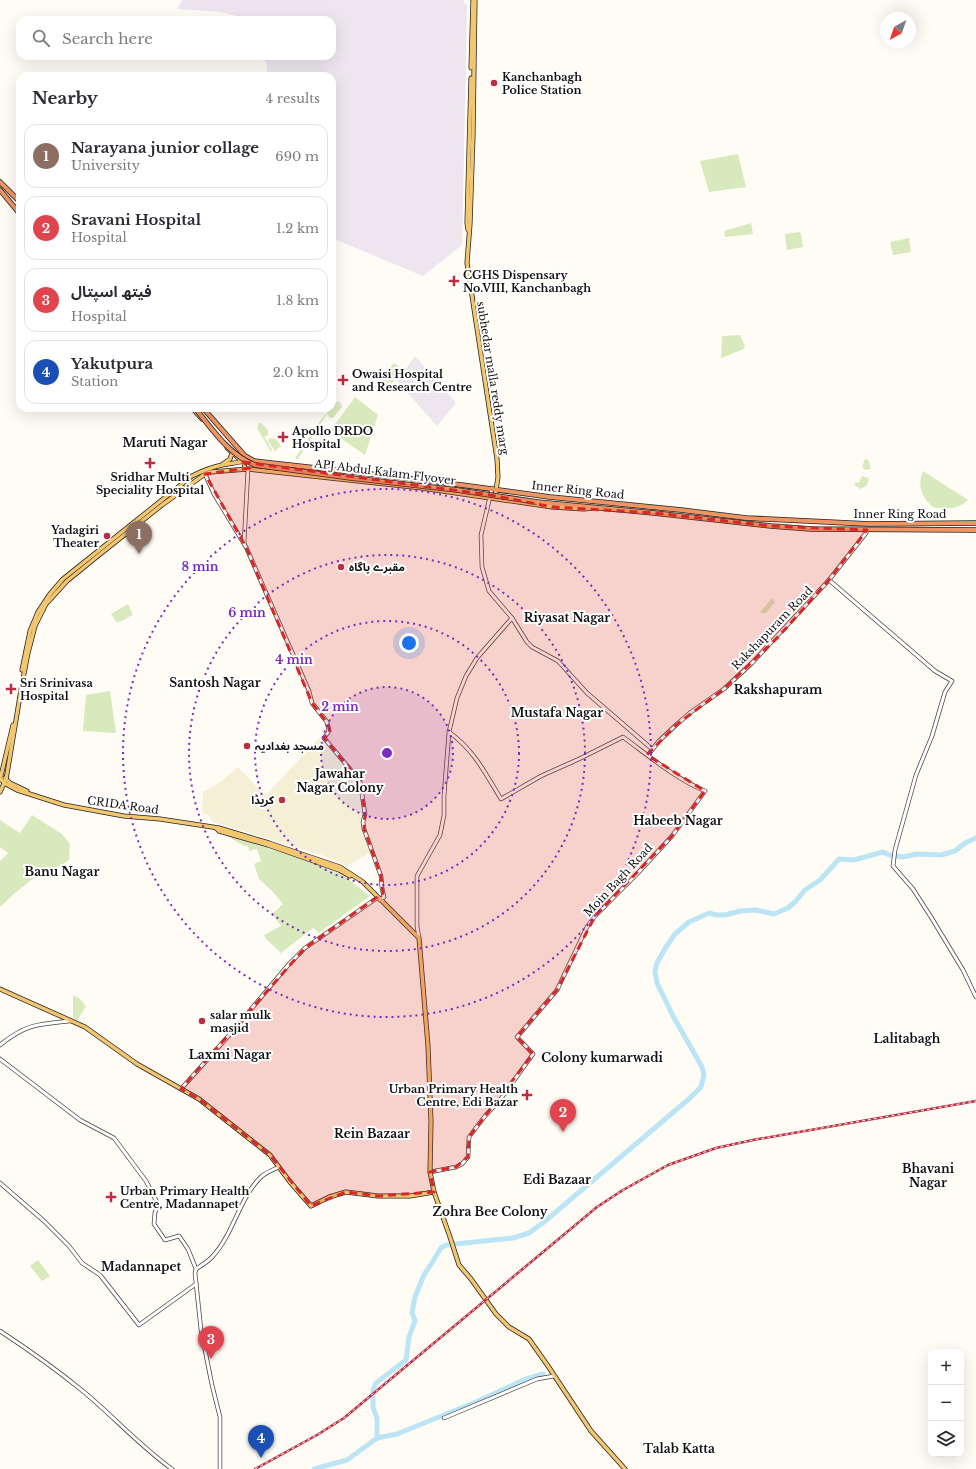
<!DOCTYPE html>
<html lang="en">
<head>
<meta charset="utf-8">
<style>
  body { margin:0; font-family:"Libre Baskerville","Noto Sans Arabic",serif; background:#f7f7f7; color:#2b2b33 }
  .controls { position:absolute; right:12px; bottom:12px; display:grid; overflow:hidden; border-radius:8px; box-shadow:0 4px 16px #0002 }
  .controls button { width:36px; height:36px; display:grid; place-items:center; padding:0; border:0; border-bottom:1px solid #e1e1e2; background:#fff; color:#2b2b33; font:20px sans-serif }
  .compass { position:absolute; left:880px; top:12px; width:36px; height:36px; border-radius:50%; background:#fff; box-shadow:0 4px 16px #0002; rotate:220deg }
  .you { position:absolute; left:409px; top:643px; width:14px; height:14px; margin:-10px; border:3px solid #fff; border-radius:50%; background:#1a73e8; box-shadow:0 0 0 6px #1a73e833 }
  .badge { display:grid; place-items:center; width:26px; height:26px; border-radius:50%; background:#bd2d41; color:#fff; font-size:13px; font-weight:700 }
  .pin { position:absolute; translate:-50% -33px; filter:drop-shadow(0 1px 2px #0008) }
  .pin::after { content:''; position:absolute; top:21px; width:14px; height:12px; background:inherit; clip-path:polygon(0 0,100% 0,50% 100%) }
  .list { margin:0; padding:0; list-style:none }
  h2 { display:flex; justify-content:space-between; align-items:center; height:52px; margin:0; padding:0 16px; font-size:17px }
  h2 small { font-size:13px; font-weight:400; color:#7c7c81 }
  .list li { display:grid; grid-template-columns:26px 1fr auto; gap:12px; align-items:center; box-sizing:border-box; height:64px; margin:0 8px 8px; padding:0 8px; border:1px solid #e1e1e2; border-radius:12px }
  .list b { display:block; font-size:15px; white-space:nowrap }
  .list p { margin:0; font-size:13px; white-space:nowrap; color:#7c7c81 }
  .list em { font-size:13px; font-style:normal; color:#7c7c81 }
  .icon { flex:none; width:22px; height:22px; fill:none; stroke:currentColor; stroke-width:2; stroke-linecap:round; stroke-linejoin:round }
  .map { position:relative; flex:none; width:976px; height:1469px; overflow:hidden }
  .search { position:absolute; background:#fff; box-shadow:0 4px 16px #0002; left:16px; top:16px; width:320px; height:44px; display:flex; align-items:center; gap:10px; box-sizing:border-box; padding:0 14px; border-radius:12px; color:#7c7c81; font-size:15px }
  .panel { position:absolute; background:#fff; box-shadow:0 4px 16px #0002; left:16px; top:72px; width:320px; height:340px; border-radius:12px }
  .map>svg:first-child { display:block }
</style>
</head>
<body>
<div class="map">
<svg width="976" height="1469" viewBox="0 0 976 1469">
  <rect width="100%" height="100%" fill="#fffcf5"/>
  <g fill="#ede6ee">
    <polygon points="182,0 464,0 464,3 467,4 466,63 462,245 423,276 332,238 332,76 266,76 267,65 263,56 332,56 332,20 245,20 237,16 220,12 177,9"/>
    <polygon points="415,356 456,403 437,426 397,381"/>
  </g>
  <polygon fill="#f4efd5" points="319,738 358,780 364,815 362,820 362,829 370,853 347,866 327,857 296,847 213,822 208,815 202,813 203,792 222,781 238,767 265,796"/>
  <g fill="#d8e9be">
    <polygon points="738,154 746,187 709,192 700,161"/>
    <polygon points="751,223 753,234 725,237 724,231"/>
    <polygon points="799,232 801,234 803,247 787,250 785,234"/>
    <polygon points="909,238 911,252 893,255 890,242"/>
    <polygon points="740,335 745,346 744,349 721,358 722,336"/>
    <polygon points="394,363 402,370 392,383 383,376"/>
    <polygon points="355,397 378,415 365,455 330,431"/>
    <polygon points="338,401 341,404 342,407 333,418 330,418 327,414 298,459 296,459 295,458 323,417 332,408 336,402"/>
    <polygon points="259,423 261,423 268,430 268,436 264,436 272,450 271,452 257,428"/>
    <polygon points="269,438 276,439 281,446 275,451 268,441"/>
    <polygon points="865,459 867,459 869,462 871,469 865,470 862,467"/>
    <path d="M923 471 968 500C960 509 944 510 933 507 921 497 917 485 923 471Z"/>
    <polygon points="862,476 869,478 867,485 861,489 854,485 856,482 859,483"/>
    <polygon points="772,598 775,602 765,614 760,612"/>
    <polygon points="128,604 133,615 117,623 111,614"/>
    <polygon points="110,691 116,733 83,731 86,695"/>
    <polygon points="32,815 62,834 70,844 69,860 46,876 35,877 16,892 0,907 0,861 8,853 0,847 0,820 20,833"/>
    <polygon points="224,834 328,867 347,878 370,896 319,933 313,928 281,953 266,939 264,935 281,926 272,914 283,904 272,891 259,879 254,864 261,861 257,849 249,851 248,846 244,846"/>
    <polygon points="73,995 80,999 86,1006 77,1021 73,1018"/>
    <polygon points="38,1260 50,1276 42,1281 30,1266"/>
  </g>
  <polygon fill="#e8f0d0" points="383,376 392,383 382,394 374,388"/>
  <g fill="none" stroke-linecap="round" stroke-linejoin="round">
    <g stroke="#bbe4f4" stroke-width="5">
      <polyline points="377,1438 377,1418 373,1407 373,1390 376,1383 406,1360 409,1337 415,1321 412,1312 415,1297 424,1275 433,1261 441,1248 446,1245 513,1238 529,1233 544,1222 690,1098 701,1087 704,1075 702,1067 673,1016 657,983 655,971 657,963 666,947 675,934 689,922 709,913 717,915 725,915 740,911 756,910 774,914 788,908 795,902 805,890 820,880 839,859 854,860 883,852 889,855 903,857 917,854 941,855 955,851 965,843 976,838"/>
      <polyline points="314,1469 347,1460 377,1438 397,1434 476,1402 526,1379 543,1374"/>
    </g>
    <defs>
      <g id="minor">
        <polyline points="205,474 214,494 246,547 309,691 312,703 327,722 329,731 324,738 360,781 365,814 363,822 364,829 381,876 382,888 384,897 380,900"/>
        <polyline points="244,544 248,469"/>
        <polyline points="829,580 935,671 952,681 945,692 932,736 916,775 895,850 893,866 913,889 931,917 963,970 976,997"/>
        <polyline points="512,618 527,642 532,647 558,661 587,693 652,749"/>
        <polyline points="648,755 659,741 676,725 691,712 724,689 752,663 829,580 866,533 867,530"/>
        <polyline points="419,938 417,926 417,876 440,835 444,815 444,796 449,732 457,698 466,676 477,658 512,618 489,591 482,567 481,535 492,488"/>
        <path d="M0 1045C26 1024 38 1024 70 1021"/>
        <polyline points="0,1059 80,1120 114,1138 146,1181 159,1206 155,1212 154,1224 165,1240 179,1236 188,1249 196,1269"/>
        <polyline points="181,1089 232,1032 289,964 305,948 377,898"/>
        <path d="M430 1172 456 1167 462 1164 468 1157 469 1137 485 1116 500 1100 533 1054 517 1037 557 990 587 927 595 916 638 873 672 836 705 791C676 779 649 756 623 737L579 759 541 776 501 799C485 773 475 751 449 732"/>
        <polyline points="0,1183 44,1221 69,1246 82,1263 100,1275 139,1325 196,1284"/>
        <path d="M0 1331C29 1350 57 1370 84 1392 114 1417 140 1446 172 1469"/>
        <polyline points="444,1418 537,1379 554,1376"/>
        <path d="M220 1469V1417L212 1385 201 1330 195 1273 196 1269C202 1265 209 1261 213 1256 234 1233 240 1196 262 1176 267 1172 273 1170 279 1167"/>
      </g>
      <g id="major">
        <polyline points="475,0 473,136 470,224 467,263 497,459 498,477 495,497"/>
        <polyline points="471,68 473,0"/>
        <polyline points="468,230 467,223 471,78"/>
        <polyline points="192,408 202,419"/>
        <polyline points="227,448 244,463 245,469"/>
        <polyline points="223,464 230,459 232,453"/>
        <path d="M22 670 30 631 38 612 50 594 63 579 192 476C202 471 212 467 222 465 231 463 239 463 248 460"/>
        <polyline points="0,777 4,783 17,790 64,805 124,816 160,819 219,828 269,843 340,867 363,882 419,938 428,1046 431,1121 430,1172 434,1192 450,1237 459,1265 471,1279 496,1314 509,1327 529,1339 548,1366 591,1431 625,1469"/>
        <polyline points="5,778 10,783 27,791"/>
        <polyline points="0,780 13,725"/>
        <polyline points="0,792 6,779 8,768 22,684 28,653 35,626 46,604 67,581 99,555 162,505 205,474 211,472 248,469 422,488 552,507 584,509 592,508"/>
        <polyline points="216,828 219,831 268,845 339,870 350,876"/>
        <polyline points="0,989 85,1027 137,1064 199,1099 270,1155 290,1182 311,1206 329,1197 346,1192 378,1196 410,1196 434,1192"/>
      </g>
      <g id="highway">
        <polyline points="0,182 20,202"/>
        <polyline points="0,190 20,214"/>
        <polyline points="203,408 245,456 254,461 262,462 424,480 550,497 681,510 746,518 869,524 976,523"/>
        <polyline points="537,502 654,513 771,526 811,529 976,530"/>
      </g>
    </defs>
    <use href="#minor" stroke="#444" stroke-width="4.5"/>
    <use href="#major" stroke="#222" stroke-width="5"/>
    <use href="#highway" stroke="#222" stroke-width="5.5"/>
    <use href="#minor" stroke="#fff" stroke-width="3"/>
    <use href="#major" stroke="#f3c770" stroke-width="3.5"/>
    <use href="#highway" stroke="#ee9563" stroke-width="4"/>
    <defs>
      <polyline id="rail" points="255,1469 317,1435 344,1418 597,1207 623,1190 668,1165 716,1148 753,1140 976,1101"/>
    </defs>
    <use href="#rail" stroke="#bd2d41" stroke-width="2.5"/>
    <use href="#rail" stroke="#fff" stroke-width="1" stroke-dasharray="3" stroke-linecap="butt"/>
    <defs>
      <path id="highway-bridge" d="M195 408C212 429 229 455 255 465L351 478 457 490 537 502"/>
    </defs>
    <use href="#highway-bridge" stroke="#222" stroke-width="5.5" stroke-linecap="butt"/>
    <use href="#highway-bridge" stroke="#ee9563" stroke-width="4"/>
  </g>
  <path fill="#d62828" fill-opacity="0.2" stroke="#d62828" stroke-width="3" stroke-dasharray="8 5" stroke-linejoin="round" d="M243 462 490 495 552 507 654 513 771 526 867 530 829 580 779 636 724 689 676 725 647 755 705 791 672 836 595 916 557 990 517 1037 533 1054 469 1137 468 1157 456 1167 430 1172 434 1192 378 1196 346 1192 311 1206 270 1155 199 1099 181 1089 305 948 383 893 381 876 364 829 365 814 360 781 324 738 330 732 328 724 312 703 246 547 205 474 250 468Z"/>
  <circle cx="387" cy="753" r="66" fill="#7b2cbf" fill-opacity=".12"/>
  <g fill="none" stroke="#7b2cbf" stroke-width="2" stroke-dasharray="2 4">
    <circle cx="387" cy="753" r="66"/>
    <circle cx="387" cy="753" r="132"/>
    <circle cx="387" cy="753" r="198"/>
    <circle cx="387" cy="753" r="264"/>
  </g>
  <g fill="#bd2d41" stroke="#fff" stroke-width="1.5">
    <circle cx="494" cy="83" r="4"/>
    <path d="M452 275h4v4h4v4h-4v4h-4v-4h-4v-4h4z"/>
    <path d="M341 374h4v4h4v4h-4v4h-4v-4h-4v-4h4z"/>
    <path d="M281 431h4v4h4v4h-4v4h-4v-4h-4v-4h4z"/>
    <path d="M148 457h4v4h4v4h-4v4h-4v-4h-4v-4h4z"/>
    <circle cx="107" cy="536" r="4"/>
    <circle cx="341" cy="567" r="4"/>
    <path d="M9 683h4v4h4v4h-4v4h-4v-4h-4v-4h4z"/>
    <circle cx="247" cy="746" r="4"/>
    <circle cx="282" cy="800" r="4"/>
    <circle cx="202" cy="1021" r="4"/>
    <path d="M525 1089h4v4h4v4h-4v4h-4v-4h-4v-4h4z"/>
    <path d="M109 1191h4v4h4v4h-4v4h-4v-4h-4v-4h4z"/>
  </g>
  <g text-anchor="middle" stroke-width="4" stroke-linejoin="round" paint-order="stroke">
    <g font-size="11" font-weight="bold" fill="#111" stroke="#fff" text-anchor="start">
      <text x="502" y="81">Kanchanbagh<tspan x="502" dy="13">Police Station</tspan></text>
      <text x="463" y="279">CGHS Dispensary<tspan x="463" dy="13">No.VIII, Kanchanbagh</tspan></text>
      <text x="352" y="378">Owaisi Hospital<tspan x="352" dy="13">and Research Centre</tspan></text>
      <text x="292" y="435">Apollo DRDO<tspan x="292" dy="13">Hospital</tspan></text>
      <text x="150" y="481" text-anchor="middle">Sridhar Multi<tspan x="150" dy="13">Speciality Hospital</tspan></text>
      <text x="99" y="534" text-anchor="end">Yadagiri<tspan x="99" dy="13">Theater</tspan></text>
      <text x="349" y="571">مقبرے پاگاہ</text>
      <text x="20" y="687">Sri Srinivasa<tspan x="20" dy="13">Hospital</tspan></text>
      <text x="255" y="750">مسجد بغدادیہ</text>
      <text x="274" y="804" text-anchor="end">کریڈا</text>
      <text x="210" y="1019">salar mulk<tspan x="210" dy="13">masjid</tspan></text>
      <text x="518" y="1093" text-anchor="end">Urban Primary Health<tspan x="518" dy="13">Centre, Edi Bazar</tspan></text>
      <text x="120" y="1195">Urban Primary Health<tspan x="120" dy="13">Centre, Madannapet</tspan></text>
    </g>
    <g font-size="11" fill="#111" stroke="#fff">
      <text transform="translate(493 378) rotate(81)" y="4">subhedar malla reddy marg</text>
      <text transform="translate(385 472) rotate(7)" y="4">APJ Abdul Kalam Flyover</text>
      <text transform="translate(578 490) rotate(6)" y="4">Inner Ring Road</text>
      <text x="900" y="518">Inner Ring Road</text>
      <text transform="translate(772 628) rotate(-46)" y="4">Rakshapuram Road</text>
      <text transform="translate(123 805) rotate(8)" y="4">CRIDA Road</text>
      <text transform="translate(618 880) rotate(-47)" y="4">Moin Bagh Road</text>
    </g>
    <g font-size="12" font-weight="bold" fill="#111" stroke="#fff">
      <text x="165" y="447">Maruti Nagar</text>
      <text x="567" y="622">Riyasat Nagar</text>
      <text x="215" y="687">Santosh Nagar</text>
      <text x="778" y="694">Rakshapuram</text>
      <text x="557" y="717">Mustafa Nagar</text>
      <text x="340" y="778">Jawahar<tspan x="340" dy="14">Nagar Colony</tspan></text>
      <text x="678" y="825">Habeeb Nagar</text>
      <text x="62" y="876">Banu Nagar</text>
      <text x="907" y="1043">Lalitabagh</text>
      <text x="230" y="1059">Laxmi Nagar</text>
      <text x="602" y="1062">Colony kumarwadi</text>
      <text x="372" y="1138">Rein Bazaar</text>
      <text x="928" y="1173">Bhavani<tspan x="928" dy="14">Nagar</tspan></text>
      <text x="557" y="1184">Edi Bazaar</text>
      <text x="490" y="1216">Zohra Bee Colony</text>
      <text x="141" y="1271">Madannapet</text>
      <text x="679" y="1453">Talab Katta</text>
    </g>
  </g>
  <circle cx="387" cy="753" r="6" fill="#7b2cbf" stroke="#fff" stroke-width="2"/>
  <g font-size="12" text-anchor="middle" font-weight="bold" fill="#7b2cbf" stroke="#fff" stroke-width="4" stroke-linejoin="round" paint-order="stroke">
    <text x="200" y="571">8 min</text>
    <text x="247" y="617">6 min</text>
    <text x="294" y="664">4 min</text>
    <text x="340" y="711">2 min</text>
  </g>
</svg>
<div class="controls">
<button>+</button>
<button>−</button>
<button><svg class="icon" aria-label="layers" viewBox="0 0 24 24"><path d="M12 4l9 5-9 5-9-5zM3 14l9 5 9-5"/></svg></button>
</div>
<svg class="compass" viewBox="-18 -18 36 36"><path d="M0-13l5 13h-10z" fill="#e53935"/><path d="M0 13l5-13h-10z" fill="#7c7c81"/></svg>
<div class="you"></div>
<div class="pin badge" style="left:139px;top:554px;background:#8d6e63">1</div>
<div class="pin badge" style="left:563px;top:1132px;background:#e0444e">2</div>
<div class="pin badge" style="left:211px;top:1359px;background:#e0444e">3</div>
<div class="pin badge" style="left:261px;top:1458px;background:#1a4fb4">4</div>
<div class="search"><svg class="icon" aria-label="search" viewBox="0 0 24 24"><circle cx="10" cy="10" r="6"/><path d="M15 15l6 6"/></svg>Search here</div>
<section class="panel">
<h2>Nearby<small>4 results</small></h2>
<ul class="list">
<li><span class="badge" style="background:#8d6e63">1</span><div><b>Narayana junior collage</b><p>University</p></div><em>690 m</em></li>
<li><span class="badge" style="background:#e0444e">2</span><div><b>Sravani Hospital</b><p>Hospital</p></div><em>1.2 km</em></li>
<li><span class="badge" style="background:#e0444e">3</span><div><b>فیتھ اسپتال</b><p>Hospital</p></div><em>1.8 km</em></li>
<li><span class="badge" style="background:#1a4fb4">4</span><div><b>Yakutpura</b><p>Station</p></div><em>2.0 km</em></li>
</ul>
</section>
</div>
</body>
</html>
